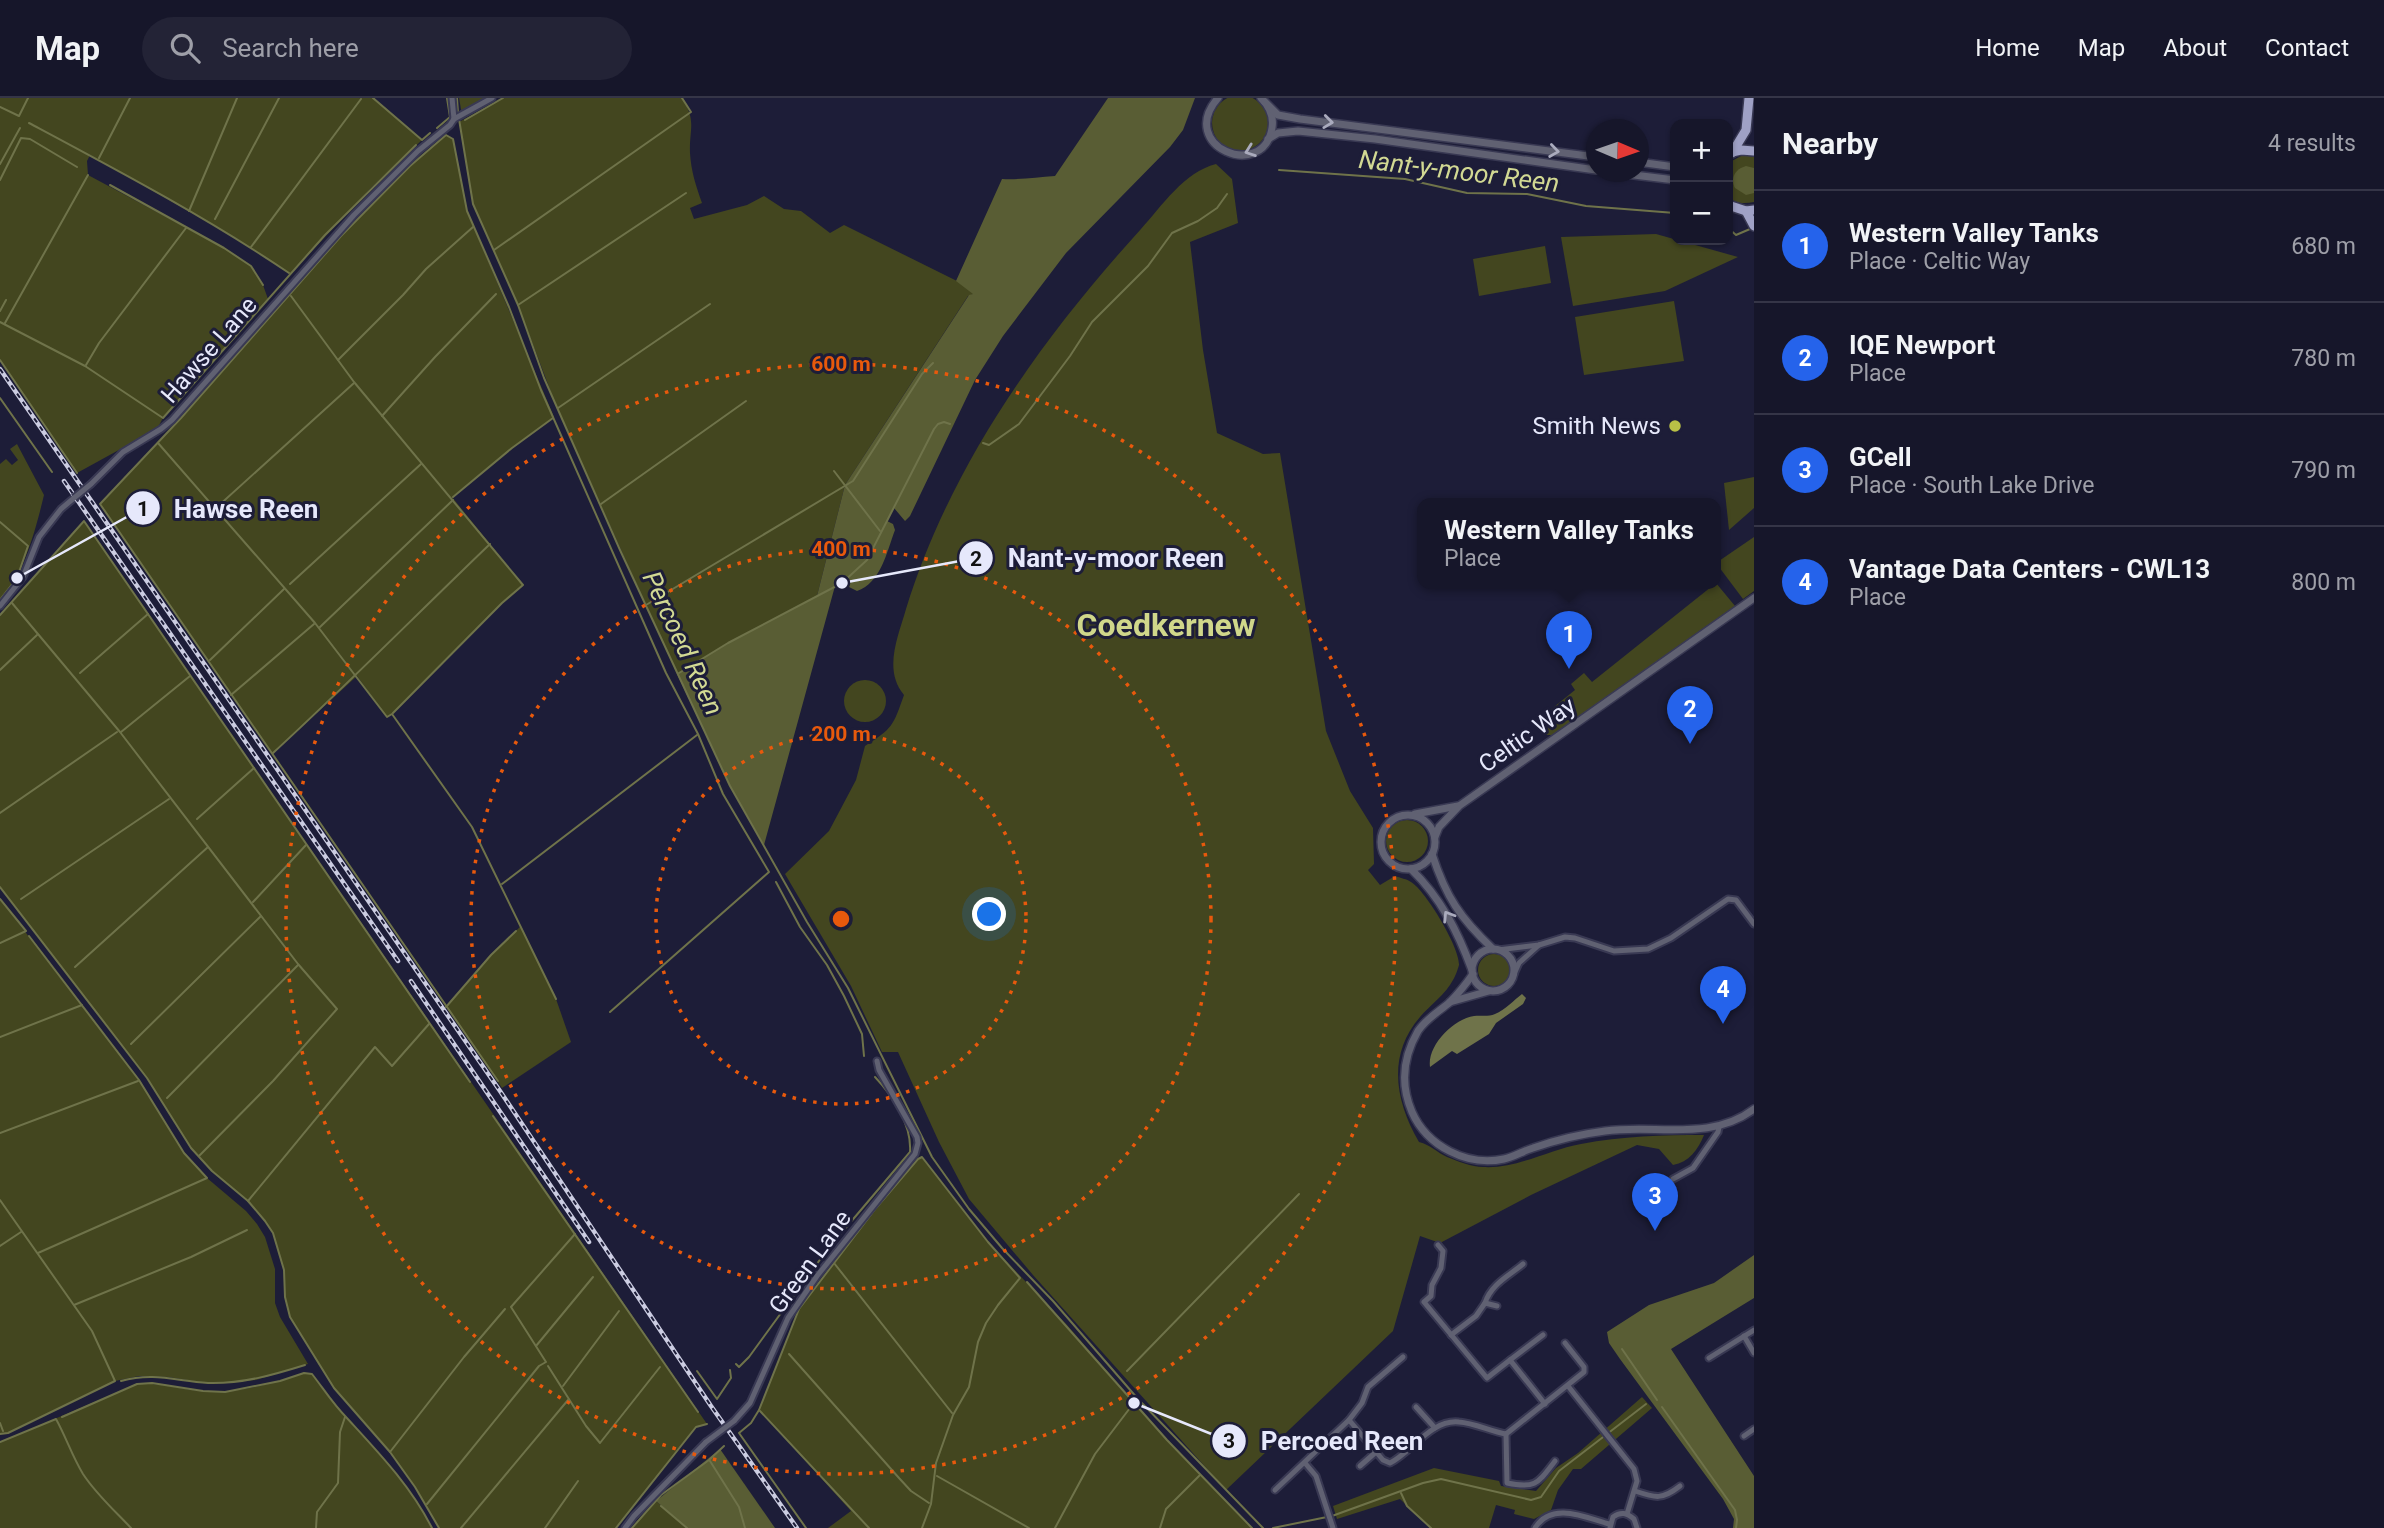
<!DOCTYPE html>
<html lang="en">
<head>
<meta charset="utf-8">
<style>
  body { margin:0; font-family:Roboto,sans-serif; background:#232336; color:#f1f3f6 }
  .controls { position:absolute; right:21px; top:21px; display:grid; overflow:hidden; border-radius:14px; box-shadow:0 2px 5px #0004 }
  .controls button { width:63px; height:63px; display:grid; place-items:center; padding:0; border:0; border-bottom:2px solid #353547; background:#16162a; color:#f1f3f6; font:35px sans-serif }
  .compass { position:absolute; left:1586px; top:21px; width:63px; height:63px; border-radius:50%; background:#16162a; box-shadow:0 2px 5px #0004; rotate:92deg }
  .you { position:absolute; left:990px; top:817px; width:24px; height:24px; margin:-18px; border:5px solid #fff; border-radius:50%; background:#1a73e8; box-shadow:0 0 0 10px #1a73e833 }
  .badge { display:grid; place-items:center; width:46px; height:46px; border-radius:50%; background:#2563eb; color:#fff; font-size:23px; font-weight:700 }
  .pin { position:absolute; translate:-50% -58px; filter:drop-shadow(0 2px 4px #0008) }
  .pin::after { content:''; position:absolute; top:37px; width:24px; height:21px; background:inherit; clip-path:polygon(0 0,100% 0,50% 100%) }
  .popup { position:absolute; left:1417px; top:400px; width:304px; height:91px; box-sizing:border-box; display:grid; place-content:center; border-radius:14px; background:#16162a; filter:drop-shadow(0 2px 5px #0005); font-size:23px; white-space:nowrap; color:#9e9fa8 }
  .popup b { font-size:26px; color:#f1f3f6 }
  .popup::after { content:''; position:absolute; left:50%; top:100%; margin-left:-14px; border:14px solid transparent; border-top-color:#16162a }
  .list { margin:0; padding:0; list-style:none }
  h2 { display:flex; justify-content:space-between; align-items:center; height:91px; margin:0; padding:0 28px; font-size:30px }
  h2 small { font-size:23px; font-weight:400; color:#9e9fa8 }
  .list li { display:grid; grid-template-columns:46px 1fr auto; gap:21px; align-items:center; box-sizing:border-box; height:112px; padding:0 28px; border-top:2px solid #353547 }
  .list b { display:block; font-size:26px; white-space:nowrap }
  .list p { margin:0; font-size:23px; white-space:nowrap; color:#9e9fa8 }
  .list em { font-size:23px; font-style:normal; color:#9e9fa8 }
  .icon { flex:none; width:38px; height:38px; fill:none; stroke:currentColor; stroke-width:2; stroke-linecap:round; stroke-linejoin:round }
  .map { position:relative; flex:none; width:1754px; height:1430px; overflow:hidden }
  header { display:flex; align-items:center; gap:42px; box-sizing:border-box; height:98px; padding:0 35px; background:#16162a; border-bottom:2px solid #353547 }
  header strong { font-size:33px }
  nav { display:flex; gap:38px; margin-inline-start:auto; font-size:24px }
  .search { width:490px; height:63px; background:#232336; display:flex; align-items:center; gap:18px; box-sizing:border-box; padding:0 24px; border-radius:38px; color:#9e9fa8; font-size:26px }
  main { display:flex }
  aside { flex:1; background:#16162a }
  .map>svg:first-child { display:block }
</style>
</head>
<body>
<header>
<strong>Map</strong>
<div class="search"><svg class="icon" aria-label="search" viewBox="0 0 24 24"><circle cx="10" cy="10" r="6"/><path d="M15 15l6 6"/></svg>Search here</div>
<nav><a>Home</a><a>Map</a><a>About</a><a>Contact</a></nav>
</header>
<main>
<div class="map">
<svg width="1754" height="1430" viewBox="0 0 1754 1430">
  <rect width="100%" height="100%" fill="#1d1d38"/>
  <g fill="#43461f">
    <circle cx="1240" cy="25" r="28"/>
    <polygon points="0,0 373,0 422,42 371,90 290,176 236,140 90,57 87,63 88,77 224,150 251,168 263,187 268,201 163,320 157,331 77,375 0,262"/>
    <polygon points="459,0 492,0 462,17"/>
    <path d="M503 0H682C697 24 689 30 690 55 691 73 696 88 702 105L690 110 694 121 747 107 764 98 784 111 801 113 830 135 844 127 959 184 974 196 968 198 845 387 817 498 728 545 677 576 557 310 518 207 473 106 459 24Z"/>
    <polygon points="446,37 453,41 467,113 554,319 512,350 452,399 523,487 502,505 392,616 387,619 357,578 272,656 100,406 181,320 341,138 410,68"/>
    <path d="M1743 57 1754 59V104C1744 106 1735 106 1728 98V65Z"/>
    <path d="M1216 66 1232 81 1238 125 1190 144 1203 252 1217 335 1263 356 1280 355 1326 633 1350 693 1373 730 1374 766 1368 772 1380 787 1395 778C1400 780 1407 781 1411 784 1426 793 1460 850 1459 867 1458 871 1455 879 1453 882 1446 896 1430 907 1420 919 1387 957 1395 1003 1419 1044 1431 1047 1436 1054 1447 1059 1457 1063 1472 1069 1483 1069 1517 1071 1548 1052 1581 1046 1622 1038 1663 1037 1704 1037 1698 1052 1689 1064 1673 1067L1659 1051 1637 1047 1531 1097 1440 1145 1420 1138 1393 1233 1226 1392 1033 1177 969 1101 939 1044 898 954H882L851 888 785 776 829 733 856 682 865 648C893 630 893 628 904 597 883 572 898 539 906 511 950 368 1041 241 1141 131 1162 108 1184 74 1216 66Z"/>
    <polygon points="1656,136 1738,159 1665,193 1573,208 1561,139"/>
    <polygon points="1545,148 1551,185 1479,198 1473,161"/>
    <polygon points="1674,203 1684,263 1584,277 1575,219"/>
    <path d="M17 346 44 397C35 434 25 473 0 502V366L6 361 12 367 18 362 10 351Z"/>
    <polygon points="1754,379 1754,410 1729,432 1724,385"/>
    <polygon points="84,423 707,1326 696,1329 616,1430 439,1430 415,1389 390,1354 334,1290 290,1219 285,1199 284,1172 273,1135 265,1123 248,1103 212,1073 191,1050 147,980 0,789 0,517"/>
    <polygon points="1754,439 1754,493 1743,501 1716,465"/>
    <polygon points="1716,485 1735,508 1553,637 1545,637 1534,625 1575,592 1571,586 1584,575 1592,584"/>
    <circle cx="865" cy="603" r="21"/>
    <circle cx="1407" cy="743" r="21"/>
    <polygon points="0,801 139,982 184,1055 207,1080 246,1113 257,1126 265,1139 275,1171 275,1205 280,1219 308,1266 256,1282 233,1284 206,1285 168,1279 139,1278 115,1283 8,1335 0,1336"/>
    <polygon points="521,828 556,901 571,944 502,990 446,909 491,857"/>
    <circle cx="1494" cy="872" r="16"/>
    <polygon points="922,1059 988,1144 1067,1227 1167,1342 1252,1430 828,1430 851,1413 759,1312 799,1211 876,1110 918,1061"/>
    <path d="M304 1275 312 1276C323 1290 333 1306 346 1319 378 1354 410 1387 432 1430H0V1344L137 1286C159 1284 179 1291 202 1293 237 1296 271 1286 304 1275Z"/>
    <polygon points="1642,1299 1652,1310 1581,1371 1573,1371 1558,1392 1551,1412 1534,1421 1514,1416 1515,1412 1496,1407 1489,1430 1430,1430 1400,1401 1337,1421 1333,1408 1434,1370 1499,1383 1501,1388 1536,1393 1556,1370 1578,1355"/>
    <polygon points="656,1403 687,1430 632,1430"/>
  </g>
  <g fill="#595d34">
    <path d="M1108 0H1195L1183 32 1170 49 1066 155 1003 238 975 282 910 418 905 423 894 410 887 423 893 426 895 432C887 453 881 485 857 493L841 485 835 488 764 747 730 688 677 576 728 545 817 498 845 387 969 197 973 196 956 183 1002 81C1021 82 1037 79 1055 78Z"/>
    <path d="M1746 68 1754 70V95L1746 97 1735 90C1730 80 1735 71 1746 68Z"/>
    <polygon points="1754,1157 1754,1200 1671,1251 1754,1378 1754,1430 1733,1430 1734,1421 1723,1401 1620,1261 1609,1245 1607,1234 1649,1207 1714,1185"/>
    <polygon points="720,1351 775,1430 687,1430 656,1403"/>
  </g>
  <path fill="#6f734a" d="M1522 896 1526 900 1523 906 1496 925 1489 936 1457 956 1452 953 1430 969C1427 948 1453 921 1474 918 1481 917 1488 919 1495 916 1505 912 1514 902 1522 896Z"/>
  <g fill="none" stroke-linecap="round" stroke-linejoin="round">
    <g stroke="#6f734a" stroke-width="2">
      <polyline points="373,0 422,42 430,35"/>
      <polyline points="457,0 458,15"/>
      <polyline points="0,9 19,18 28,0"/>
      <polyline points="459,21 473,106 518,207 544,280 620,452 730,688 807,824 848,890 932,1059 969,1111 1002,1150 1053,1203 1138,1301 1263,1430"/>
      <polyline points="465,22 503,0"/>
      <path d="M29 25C117 72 206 119 289 175"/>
      <polyline points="437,30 450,19 447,0"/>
      <polyline points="99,60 130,0"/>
      <polyline points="0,66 20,30"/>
      <polyline points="1279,72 1405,81 1467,95 1527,96 1586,108 1675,115"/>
      <polyline points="0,82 21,40 30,41 77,69"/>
      <polyline points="110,87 224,150 251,168 263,187"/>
      <polyline points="189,113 237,0"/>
      <polyline points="215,121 279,0"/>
      <polyline points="1728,130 1736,137 1750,131"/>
      <polyline points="251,149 361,1"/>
      <polyline points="494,152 691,14 682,0"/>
      <polyline points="291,198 354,284 523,487 502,505 393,615"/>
      <polyline points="518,207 686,95"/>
      <polyline points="0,213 6,202"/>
      <polyline points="0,224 85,268 163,320 325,137 416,47"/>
      <polyline points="5,225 88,77"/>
      <polyline points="0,262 77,375"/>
      <polyline points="338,262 403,197 426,171 473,129"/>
      <polyline points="86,267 99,245 186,130"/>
      <polyline points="0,300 52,374"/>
      <polyline points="558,310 710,206"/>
      <polyline points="382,318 435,259 496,196"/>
      <polyline points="158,345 315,525 387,619 392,616 472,729 556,901"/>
      <polyline points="983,345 989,347 1019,326 1070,258 1092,224 1148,168 1172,135 1198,123 1217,110 1227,96"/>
      <polyline points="834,373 880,433"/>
      <polyline points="453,399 512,350 553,320"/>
      <polyline points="601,406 746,303"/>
      <polyline points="216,410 354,285"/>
      <polyline points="0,424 28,448 17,480 0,502"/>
      <polyline points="290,486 421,366"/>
      <polyline points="12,505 120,634 298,866 337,911 273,983 199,1058"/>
      <polyline points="646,507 853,383 922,276 933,265"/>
      <polyline points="0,517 84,423 470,984"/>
      <polyline points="320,529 453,402"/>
      <polyline points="210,562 284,491"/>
      <polyline points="0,572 37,537"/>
      <polyline points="80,575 148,516"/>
      <polyline points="679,575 728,545 842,485 867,462 934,331 938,326 944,324 950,326"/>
      <polyline points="231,597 314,526"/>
      <polyline points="121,634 190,578"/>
      <path d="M273 655C347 587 417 516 490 446"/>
      <polyline points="0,715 117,634"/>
      <polyline points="197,721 254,670"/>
      <polyline points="776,784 800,829 827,867 844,898 862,936 864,958"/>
      <polyline points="502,786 697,637"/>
      <polyline points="0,789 147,980 191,1050 212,1073 248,1103 265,1123 273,1135 284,1172 285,1199 290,1219 334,1290 390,1354 415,1389 439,1430"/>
      <polyline points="0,801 26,833 0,845"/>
      <polyline points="21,801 169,701"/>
      <polyline points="253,804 306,747"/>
      <polyline points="29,838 139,982 184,1055 207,1080 38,1155"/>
      <polyline points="75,869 208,749"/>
      <polyline points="446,909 491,857 516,833"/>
      <polyline points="0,939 82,907"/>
      <polyline points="131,946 261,818"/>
      <polyline points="498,983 100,406 181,320 341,138 410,68 446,37 453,41 467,113 509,209 541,292 666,575 698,636 723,696 769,774 610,914"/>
      <polyline points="167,1000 298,867"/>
      <polyline points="493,1018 698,1314"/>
      <polyline points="0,1035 138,983"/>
      <polyline points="0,1102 92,1233 115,1283 8,1335 0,1336"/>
      <polyline points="248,1103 375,949 392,968 429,926"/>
      <polyline points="0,1148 21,1134"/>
      <polyline points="834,1165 952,1315"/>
      <polyline points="1027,1184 1167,1342 1252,1430"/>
      <polyline points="74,1207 191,1159 247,1132"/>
      <polyline points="536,1248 593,1179"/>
      <polyline points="1622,1251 1657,1302"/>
      <polyline points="789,1256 899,1380 911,1393 929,1405"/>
      <path d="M736 1266 739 1269 749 1259 827 1152 910 1054C912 1027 893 998 875 979"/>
      <polyline points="548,1268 586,1328 600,1345 660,1269"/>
      <polyline points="697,1273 717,1301 731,1280 730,1272"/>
      <polyline points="1127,1273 1299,1096"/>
      <path d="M121 1283C154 1274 176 1283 208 1285 242 1286 273 1277 305 1267"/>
      <polyline points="563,1288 619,1213"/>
      <polyline points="1662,1309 1735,1412 1737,1422 1736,1430"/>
      <polyline points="760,1313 869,1430"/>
      <path d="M62 1319 137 1286 152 1285 203 1293 225 1294 280 1283 304 1275 312 1276C323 1290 333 1306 346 1319 378 1354 410 1387 432 1430"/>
      <polyline points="0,1325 3,1333"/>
      <path d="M0 1344 56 1321C66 1339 72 1358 83 1376 96 1396 114 1412 131 1430"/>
      <polyline points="390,1354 464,1259 505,1211"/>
      <polyline points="710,1363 739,1409 745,1430"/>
      <polyline points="937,1378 1029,1430"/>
      <polyline points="1401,1395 1407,1408 1431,1430"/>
      <polyline points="427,1406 539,1268 546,1264 511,1209 575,1136"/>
      <polyline points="661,1408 687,1430"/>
      <polyline points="1332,1418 1423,1385 1441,1381 1531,1402 1541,1399 1559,1373 1646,1306"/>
      <polyline points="316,1430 317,1414 338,1385 340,1334 345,1319"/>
      <polyline points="461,1430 568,1302"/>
      <polyline points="545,1430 578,1383"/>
      <polyline points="616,1430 696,1329 707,1326"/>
      <polyline points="632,1430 661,1397 709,1362 724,1348"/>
      <polyline points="806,1430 739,1335 751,1325 759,1312 799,1211 876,1110 918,1061 922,1059 988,1144 1020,1180 998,1207 986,1225 978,1244 969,1289 953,1317 936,1365 931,1406 922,1430"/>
      <polyline points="1055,1430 1095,1356 1133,1306"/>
      <polyline points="1160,1430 1166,1411 1200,1377"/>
      <polyline points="1273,1430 1327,1419"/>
    </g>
    <defs>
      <g id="minor">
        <polyline points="452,0 454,21"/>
        <polyline points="454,21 492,0"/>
        <polyline points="91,386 123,354 161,331 172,322 354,117 418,53 450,27 454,21"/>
        <polyline points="0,508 23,479 39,439 61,411 74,400"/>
        <polyline points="1498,852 1539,847 1565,839 1575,840 1614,853 1648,851 1671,840 1728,801 1736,802 1754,826"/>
        <polyline points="1514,876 1519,865 1539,847"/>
        <polyline points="1673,1081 1693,1070 1718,1034 1719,1029"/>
        <polyline points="1438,1147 1443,1153 1441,1170 1432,1187 1431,1198 1424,1204 1487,1280 1510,1262 1545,1306"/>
        <path d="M1485 1205C1491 1186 1509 1178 1523 1166"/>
        <polyline points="1451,1237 1476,1218 1485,1205 1497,1208"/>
        <polyline points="1744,1238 1754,1255"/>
        <polyline points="1709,1260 1754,1232"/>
        <polyline points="1510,1262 1543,1237"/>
        <polyline points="1568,1288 1634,1371 1637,1383 1627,1416"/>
        <polyline points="1416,1309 1435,1330"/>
        <path d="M1349 1322 1383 1362 1390 1365C1412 1354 1431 1321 1459 1324 1474 1325 1490 1333 1506 1336L1584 1274V1269L1565 1245"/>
        <polyline points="734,1323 750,1305 788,1220 817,1178 915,1056 918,1045 917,1039 879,972 877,963"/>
        <path d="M1506 1336 1507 1385C1536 1391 1538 1385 1555 1363"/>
        <polyline points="1744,1338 1754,1331"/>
        <polyline points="1305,1365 1316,1378 1333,1430"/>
        <polyline points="1360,1368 1376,1354"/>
        <polyline points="1275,1392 1349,1322 1362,1305 1368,1289 1403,1259"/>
        <path d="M1635 1393C1656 1400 1662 1402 1680 1388"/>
        <polyline points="625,1430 634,1418 706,1344"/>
        <path d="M1535 1430C1551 1403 1585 1419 1609 1426"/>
        <path d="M1610 1430 1613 1419C1621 1413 1627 1415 1634 1421L1637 1430"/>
      </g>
      <g id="tertiary">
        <path d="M1218 0C1176 48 1263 84 1272 30 1274 18 1269 8 1261 0"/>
        <polyline points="1265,4 1278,17 1300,21 1596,59"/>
        <polyline points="1268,41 1278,35 1298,33 1375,41 1596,72"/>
        <polyline points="1638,64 1675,69"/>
        <polyline points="1609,74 1675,82"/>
        <polyline points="1415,716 1458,708"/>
        <circle cx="1408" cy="744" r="27"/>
        <polyline points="1435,739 1439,729 1459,708 1754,500"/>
        <path d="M1432 756C1446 799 1460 820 1493 851"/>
        <path d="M1411 771C1441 800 1458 834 1472 872"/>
        <circle cx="1493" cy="872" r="21"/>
        <path d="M1473 876C1466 886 1458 896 1449 905 1438 914 1426 921 1418 933 1403 959 1400 986 1412 1014 1427 1048 1467 1069 1504 1061 1514 1059 1523 1053 1533 1050 1556 1042 1581 1036 1605 1033 1655 1026 1711 1044 1754 1011"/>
        <polyline points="1450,904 1489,893"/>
      </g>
      <g id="primary">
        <polyline points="1732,54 1741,52 1754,53"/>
        <polyline points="1732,55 1746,32 1749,0"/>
        <polyline points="1728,107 1746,113 1754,112"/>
        <polyline points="1746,113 1754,128"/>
      </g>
    </defs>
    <use href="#minor" stroke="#393953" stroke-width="9"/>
    <use href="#tertiary" stroke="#393953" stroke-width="10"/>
    <use href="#primary" stroke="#393953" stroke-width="12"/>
    <use href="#minor" stroke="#606172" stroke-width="5"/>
    <use href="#tertiary" stroke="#606172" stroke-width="7"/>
    <use href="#primary" stroke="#9fa1c5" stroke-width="9"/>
    <defs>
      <g id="rail">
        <polyline points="0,271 500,993 711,1308 797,1430"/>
        <polyline points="64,383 398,863"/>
        <polyline points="411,883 589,1144"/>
      </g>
    </defs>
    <use href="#rail" stroke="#cbcce1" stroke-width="4.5"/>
    <use href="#rail" stroke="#1d1d38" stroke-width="2" stroke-dasharray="5" stroke-linecap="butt"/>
    <defs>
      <g id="minor-bridge">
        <polyline points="74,400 91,386"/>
        <polyline points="706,1344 734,1323"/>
      </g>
    </defs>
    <use href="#minor-bridge" stroke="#393953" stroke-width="9" stroke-linecap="butt"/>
    <use href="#minor-bridge" stroke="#606172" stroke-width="5"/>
  </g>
  <defs><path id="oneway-chevron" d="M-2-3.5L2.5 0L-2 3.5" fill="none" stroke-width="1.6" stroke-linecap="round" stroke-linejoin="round" transform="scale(1.75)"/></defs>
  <g stroke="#aaabbd">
    <use href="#oneway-chevron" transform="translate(1328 24) rotate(7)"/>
    <use href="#oneway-chevron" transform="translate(1250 53) rotate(160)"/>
    <use href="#oneway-chevron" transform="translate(1554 53) rotate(8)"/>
    <use href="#oneway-chevron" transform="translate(1448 818) rotate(-122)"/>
  </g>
  <g fill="none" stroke="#e8590c" stroke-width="3.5" stroke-dasharray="3.5 7">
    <circle cx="841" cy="821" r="185"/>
    <circle cx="841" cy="821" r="370"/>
    <circle cx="841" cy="821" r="555"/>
  </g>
  <circle fill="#b9c046" stroke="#1d1d38" stroke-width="2.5" cx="1675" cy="328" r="7"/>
  <g text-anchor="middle" stroke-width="6" stroke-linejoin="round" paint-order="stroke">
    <g font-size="24" fill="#e6e8fb" stroke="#1d1d38">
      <text transform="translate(209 252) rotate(-49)" y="8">Hawse Lane</text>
      <text transform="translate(1527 637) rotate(-35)" y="8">Celtic Way</text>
      <text transform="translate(810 1164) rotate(-54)" y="8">Green Lane</text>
    </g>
    <g font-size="24" fill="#e6e8fb" stroke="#1d1d38" text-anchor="end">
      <text x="1661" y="336">Smith News</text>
    </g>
    <g font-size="26" font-style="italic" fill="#d2d993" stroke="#1d1d38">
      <text transform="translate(1459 73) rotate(7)" y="9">Nant-y-moor Reen</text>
      <text transform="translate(683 545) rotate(65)" y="9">Percoed Reen</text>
    </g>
    <g font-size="32" font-weight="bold" fill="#d0d78a" stroke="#1d1d38">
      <text x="1166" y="538">Coedkernew</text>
    </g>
  </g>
  <circle cx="841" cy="821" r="10" fill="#e8590c" stroke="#1d1d38" stroke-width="3.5"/>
  <g font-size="21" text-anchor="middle" font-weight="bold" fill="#e8590c" stroke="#1d1d38" stroke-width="6" stroke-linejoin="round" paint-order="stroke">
    <text x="841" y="273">600 m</text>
    <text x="841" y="458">400 m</text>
    <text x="841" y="643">200 m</text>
  </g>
  <path fill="none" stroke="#e6e8fb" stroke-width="2.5" d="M17 480L143 410M842 485L976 460M1134 1305L1229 1343"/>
  <g fill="#e6e8fb" stroke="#1d1d38" stroke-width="2.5">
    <circle cx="17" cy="480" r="7"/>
    <circle cx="842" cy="485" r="7"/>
    <circle cx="1134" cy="1305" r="7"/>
    <circle cx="143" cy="410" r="18"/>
    <circle cx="976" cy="460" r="18"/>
    <circle cx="1229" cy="1343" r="18"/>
  </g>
  <g font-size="21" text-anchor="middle" font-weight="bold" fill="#111">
    <text x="143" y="418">1</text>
    <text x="976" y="468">2</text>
    <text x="1229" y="1350">3</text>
  </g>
  <g font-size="26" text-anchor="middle" font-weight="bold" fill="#e6e8fb" stroke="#1d1d38" stroke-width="6" stroke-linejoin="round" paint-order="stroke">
    <text x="246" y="420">Hawse Reen</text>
    <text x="1116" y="469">Nant-y-moor Reen</text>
    <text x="1342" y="1352">Percoed Reen</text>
  </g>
</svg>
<div class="controls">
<button>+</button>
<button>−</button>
</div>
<svg class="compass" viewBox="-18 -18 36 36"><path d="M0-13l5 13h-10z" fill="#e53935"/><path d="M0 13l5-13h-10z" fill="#9e9fa8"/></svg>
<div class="you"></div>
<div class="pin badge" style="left:1569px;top:571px">1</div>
<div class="popup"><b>Western Valley Tanks</b>Place</div>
<div class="pin badge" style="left:1690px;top:646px">2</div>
<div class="pin badge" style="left:1655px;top:1133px">3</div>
<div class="pin badge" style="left:1723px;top:926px">4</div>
</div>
<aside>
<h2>Nearby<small>4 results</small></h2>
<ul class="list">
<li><span class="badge">1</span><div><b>Western Valley Tanks</b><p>Place · Celtic Way</p></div><em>680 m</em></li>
<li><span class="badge">2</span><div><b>IQE Newport</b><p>Place</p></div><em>780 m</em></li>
<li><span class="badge">3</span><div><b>GCell</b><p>Place · South Lake Drive</p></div><em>790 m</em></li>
<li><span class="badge">4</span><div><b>Vantage Data Centers - CWL13</b><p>Place</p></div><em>800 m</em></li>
</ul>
</aside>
</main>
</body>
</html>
